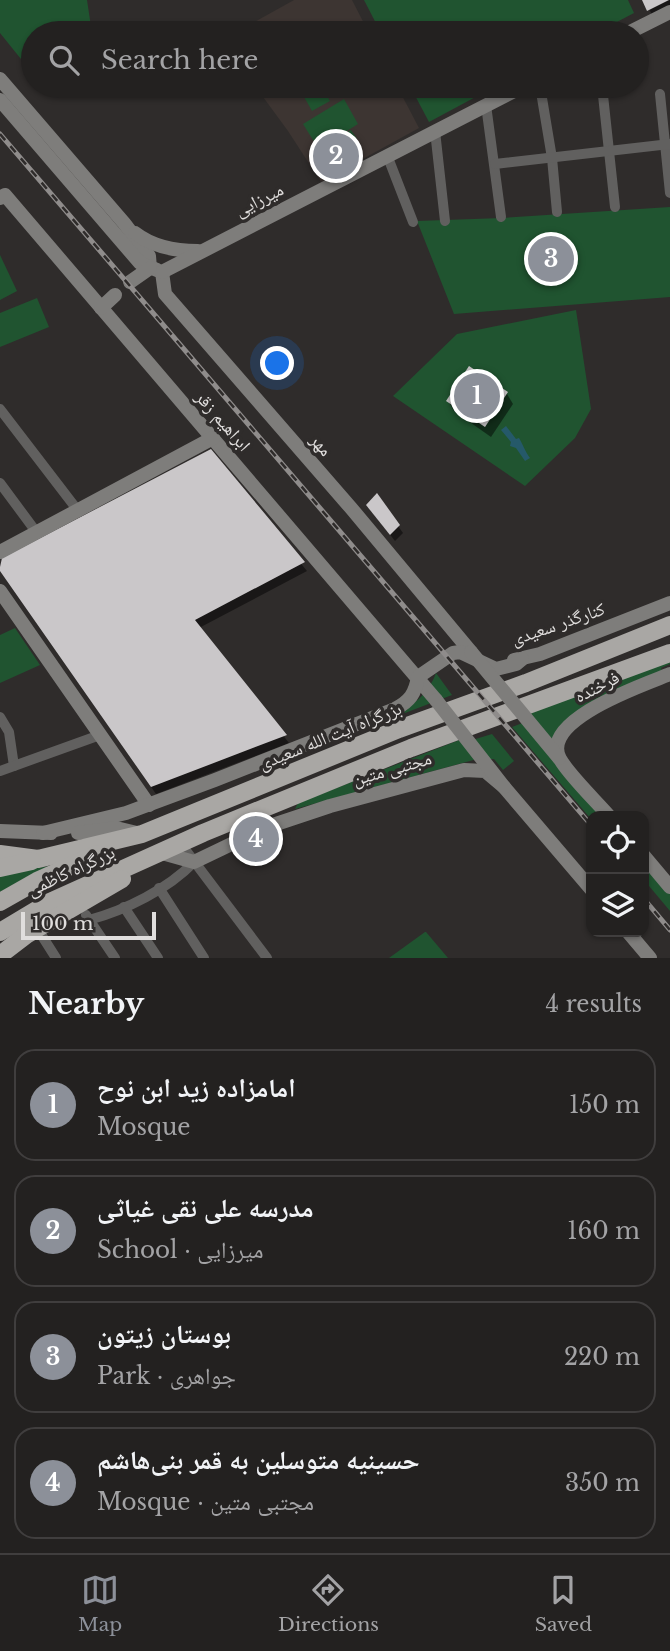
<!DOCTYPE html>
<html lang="en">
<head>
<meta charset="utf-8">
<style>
  body { margin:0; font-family:"Libre Baskerville","Noto Naskh Arabic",serif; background:#2b2929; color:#f1f3f6 }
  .controls { position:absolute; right:21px; bottom:21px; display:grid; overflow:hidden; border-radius:14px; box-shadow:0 2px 5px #0004 }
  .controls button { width:63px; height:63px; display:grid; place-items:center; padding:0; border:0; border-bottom:2px solid #403e3e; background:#232120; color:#f1f3f6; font:35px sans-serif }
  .scale { position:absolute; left:21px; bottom:18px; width:135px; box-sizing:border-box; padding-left:7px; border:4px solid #e0dedd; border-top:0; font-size:19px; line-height:24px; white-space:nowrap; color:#e0dedd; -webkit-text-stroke:5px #2f2c2b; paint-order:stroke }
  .you { position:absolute; left:278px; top:364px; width:24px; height:24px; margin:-18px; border:5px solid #fff; border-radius:50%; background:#1a73e8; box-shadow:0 0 0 10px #1a73e833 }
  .badge { display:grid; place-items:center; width:46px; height:46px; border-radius:50%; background:#8c9099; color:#fff; font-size:23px; font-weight:700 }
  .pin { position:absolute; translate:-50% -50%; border:4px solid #fff; box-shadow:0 2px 7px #0006 }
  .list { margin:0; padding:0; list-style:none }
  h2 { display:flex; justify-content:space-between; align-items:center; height:91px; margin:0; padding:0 28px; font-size:30px }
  h2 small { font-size:23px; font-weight:400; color:#a3a3a5 }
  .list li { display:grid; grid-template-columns:46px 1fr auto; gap:21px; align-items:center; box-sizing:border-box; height:112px; margin:0 14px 14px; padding:0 14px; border:2px solid #403e3e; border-radius:21px }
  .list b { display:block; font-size:26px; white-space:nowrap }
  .list p { margin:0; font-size:23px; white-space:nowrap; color:#a3a3a5 }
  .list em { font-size:23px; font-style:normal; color:#a3a3a5 }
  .icon { flex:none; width:38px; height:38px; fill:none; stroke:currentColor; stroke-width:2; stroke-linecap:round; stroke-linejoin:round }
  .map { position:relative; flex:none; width:670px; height:958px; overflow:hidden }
  .search { position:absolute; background:#232120; box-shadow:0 2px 5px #0004; left:21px; right:21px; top:21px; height:77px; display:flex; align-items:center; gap:18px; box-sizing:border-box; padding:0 24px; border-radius:38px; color:#a3a3a5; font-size:26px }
  .sheet { height:595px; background:#232120 }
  nav { display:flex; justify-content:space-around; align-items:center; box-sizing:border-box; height:98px; border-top:2px solid #403e3e; background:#232120; font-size:19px; color:#a3a3a5 }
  nav a { display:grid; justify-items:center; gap:4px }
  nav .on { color:#8c9099 }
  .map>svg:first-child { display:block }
</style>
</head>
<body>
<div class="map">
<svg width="670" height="958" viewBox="0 0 670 958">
  <rect width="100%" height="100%" fill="#2f2c2b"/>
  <g fill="#3d3532">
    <polygon points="294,0 352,0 369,33 235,33"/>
    <polygon points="255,86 397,86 419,128 321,182 288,131"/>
  </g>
  <g fill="#205430">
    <polygon points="0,0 87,0 92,33 33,33 33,67 29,69 0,33"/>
    <polygon points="364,0 628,0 634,13 596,33 381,33"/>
    <polygon points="304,86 321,86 330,101 312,111 299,88"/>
    <polygon points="410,86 496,86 429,122"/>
    <polygon points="344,99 358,124 331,141 351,130 357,139 336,152 330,141 318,148 303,124"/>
    <polygon points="670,207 670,297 454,314 417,221 502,218"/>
    <polygon points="0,255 17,291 0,300"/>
    <polygon points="37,298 49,327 0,347 0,313"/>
    <polygon points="576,310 591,409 575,438 525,486 393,396 457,334"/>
    <polygon points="15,628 40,665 0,683 0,635"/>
    <polygon points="670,658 670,664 661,668 662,671 567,720 555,733 554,739 603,816 591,816 591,819 512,727 533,719 531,713"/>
    <path d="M436 673 452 695 392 718C412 706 428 695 436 673Z"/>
    <polygon points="492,734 514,761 503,770 494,759 477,759 295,809 298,803 467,737 469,741"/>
    <polygon points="644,864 670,894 670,911 644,880"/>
    <polygon points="56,865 25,878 0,892 0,874"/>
    <polygon points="426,932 448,958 389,958 425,932"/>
  </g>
  <path fill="#255969" d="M506 426 516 439 519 438C523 445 525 451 530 458L525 461 516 448 510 446 511 442 501 430Z"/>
  <g fill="#0007">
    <polygon points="644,0 670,0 670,13 655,20"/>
    <polygon points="470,368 507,394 513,404 491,437 454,411 448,401"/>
    <polygon points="210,452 307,571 199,628 289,743 156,794 6,577"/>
    <polygon points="368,506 398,526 403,533 395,541"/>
  </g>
  <g fill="#cac7c9">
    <polygon points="642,0 669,0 647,11"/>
    <polygon points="469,366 508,392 485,427 446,401"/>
    <polygon points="211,449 305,562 195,620 287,735 151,787 0,571 0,567 2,558"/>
    <polygon points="377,493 400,525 390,535 366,505"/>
  </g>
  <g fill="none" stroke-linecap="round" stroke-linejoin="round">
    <g stroke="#61605f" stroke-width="10">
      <polyline points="540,86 552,158 557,212"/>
      <polyline points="602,86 615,207"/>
      <polyline points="660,94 670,193"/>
      <polyline points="486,105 501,217"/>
      <polyline points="435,131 445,221"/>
      <polyline points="387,155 413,222"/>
      <polyline points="495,164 670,144"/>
      <polyline points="0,409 79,512"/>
      <polyline points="0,483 37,533"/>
      <polyline points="0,717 9,732 14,766"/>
      <polyline points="0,771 100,735"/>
      <polyline points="181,844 267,958"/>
      <polyline points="159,888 204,958"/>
      <polyline points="124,907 158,958"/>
      <polyline points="86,915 115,958"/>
      <path d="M89 920C126 910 168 889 194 862"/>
      <polyline points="37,928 56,958"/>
    </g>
    <g stroke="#7e7d7b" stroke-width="14">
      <polyline points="628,33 670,12"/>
      <polyline points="0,79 124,223 149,256 150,268"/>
      <polyline points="0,100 140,263 157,270"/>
      <polyline points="0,198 5,195 436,700"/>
      <path d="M135 233C153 247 176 251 198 251"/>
      <polyline points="162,272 165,294 351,508 471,652"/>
      <polyline points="162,272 524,86"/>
      <polyline points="130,282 150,268"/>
      <polyline points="101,308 115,295"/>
      <polyline points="0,552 213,438"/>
      <polyline points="0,591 149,805"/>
      <polyline points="514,660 540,654 670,603"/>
      <path d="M609 816C596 801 569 775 560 759 538 720 646 684 670 674"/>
      <polyline points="0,831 51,833"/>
      <path d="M43 833 126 813 215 780 395 709C410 701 415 694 418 677L453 653 460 652 496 669 516 664 522 659"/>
      <polyline points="78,833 116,828 141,834"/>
      <polyline points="162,853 194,862 267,827 330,806 464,770 485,771 504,787 591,889"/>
      <polyline points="644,856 670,887"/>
      <polyline points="628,932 650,958"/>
    </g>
    <g stroke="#a9a7a4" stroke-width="18">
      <polyline points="0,854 38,859 142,834 399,729 526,683 670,625"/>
      <polyline points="0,868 32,861"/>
      <polyline points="0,902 37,881 97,854"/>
      <polyline points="0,932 50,902 203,833 411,748 670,653"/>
      <polyline points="0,955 26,935 122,879"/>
    </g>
    <defs>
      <g id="rail">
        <polyline points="0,134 591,825"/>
        <polyline points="644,899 670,930"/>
      </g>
    </defs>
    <use href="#rail" stroke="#8f8c8b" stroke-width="5"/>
    <use href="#rail" stroke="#2f2c2b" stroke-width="2.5" stroke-dasharray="8" stroke-linecap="butt"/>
    <g stroke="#7e7d7b" stroke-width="14">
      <polyline points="471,652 559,758"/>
      <polyline points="436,700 504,787"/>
    </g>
  </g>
  <g text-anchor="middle" stroke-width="7" stroke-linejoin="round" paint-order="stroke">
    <g font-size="18" fill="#e0dedd" stroke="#2f2c2b">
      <text transform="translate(259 200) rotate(-27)" y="6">میرزایی</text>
      <text transform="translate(223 421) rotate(49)" y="6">ابراهیم زقر</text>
      <text transform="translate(321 445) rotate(49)" y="6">مهر</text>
      <text transform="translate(558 624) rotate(-19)" y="6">کنارگذر سعیدی</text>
      <text transform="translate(597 687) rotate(-27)" y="6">فرخنده</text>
      <text transform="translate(330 736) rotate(-22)" y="6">بزرگراه آیت الله سعیدی</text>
      <text transform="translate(392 769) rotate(-16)" y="6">مجتبی متین</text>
      <text transform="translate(71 871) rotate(-25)" y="6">بزرگراه کاظمی</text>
    </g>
  </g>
</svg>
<div class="controls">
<button><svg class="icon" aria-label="locate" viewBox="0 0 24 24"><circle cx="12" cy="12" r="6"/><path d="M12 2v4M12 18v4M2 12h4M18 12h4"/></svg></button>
<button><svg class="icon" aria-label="layers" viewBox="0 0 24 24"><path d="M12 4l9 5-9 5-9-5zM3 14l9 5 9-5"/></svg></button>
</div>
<div class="scale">100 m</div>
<div class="you"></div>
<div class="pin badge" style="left:477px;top:396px">1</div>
<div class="pin badge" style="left:336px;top:156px">2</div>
<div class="pin badge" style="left:551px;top:259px">3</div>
<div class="pin badge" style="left:256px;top:839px">4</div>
<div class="search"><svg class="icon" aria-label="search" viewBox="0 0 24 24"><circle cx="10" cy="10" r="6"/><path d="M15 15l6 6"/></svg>Search here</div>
</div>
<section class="sheet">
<h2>Nearby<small>4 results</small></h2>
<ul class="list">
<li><span class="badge">1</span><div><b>امامزاده زید ابن نوح</b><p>Mosque</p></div><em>150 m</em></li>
<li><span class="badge">2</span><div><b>مدرسه علی نقی غیاثی</b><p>School · میرزایی</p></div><em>160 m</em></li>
<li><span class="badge">3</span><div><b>بوستان زیتون</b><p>Park · جواهری</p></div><em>220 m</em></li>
<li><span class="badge">4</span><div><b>حسینیه متوسلین به قمر بنی‌هاشم</b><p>Mosque · مجتبی متین</p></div><em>350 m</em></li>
</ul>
</section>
<nav>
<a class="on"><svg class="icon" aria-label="map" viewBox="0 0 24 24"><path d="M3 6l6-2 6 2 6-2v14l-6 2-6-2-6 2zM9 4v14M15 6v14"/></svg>Map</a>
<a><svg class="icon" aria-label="directions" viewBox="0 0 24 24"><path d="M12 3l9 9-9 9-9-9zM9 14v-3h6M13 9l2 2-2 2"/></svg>Directions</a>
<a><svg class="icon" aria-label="saved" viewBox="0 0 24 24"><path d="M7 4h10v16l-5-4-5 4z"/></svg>Saved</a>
</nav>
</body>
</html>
